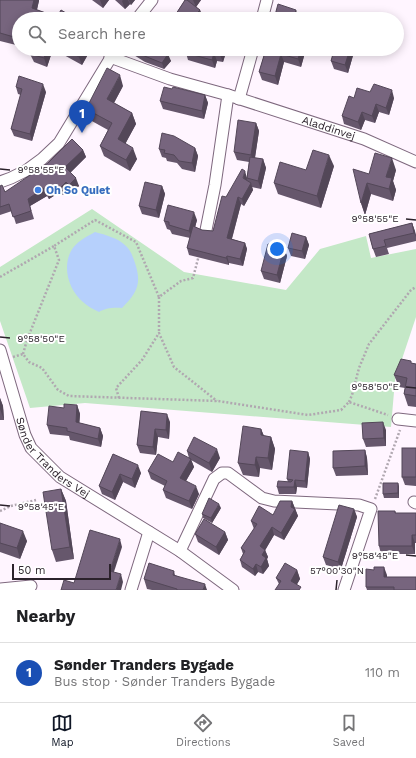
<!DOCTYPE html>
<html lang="en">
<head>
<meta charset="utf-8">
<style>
  body { margin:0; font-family:"Work Sans",sans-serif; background:#f6f6f6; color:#202124 }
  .scale { position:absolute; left:12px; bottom:10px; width:99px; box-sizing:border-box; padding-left:4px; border:2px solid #2b222b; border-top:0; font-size:11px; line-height:14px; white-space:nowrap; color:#2b222b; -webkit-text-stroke:3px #fff; paint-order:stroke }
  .you { position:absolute; left:277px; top:249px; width:14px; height:14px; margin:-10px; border:3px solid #fff; border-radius:50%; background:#1a73e8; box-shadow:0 0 0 6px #1a73e833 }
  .badge { display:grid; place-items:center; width:26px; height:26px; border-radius:50%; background:#111827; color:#fff; font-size:13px; font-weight:700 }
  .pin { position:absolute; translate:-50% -33px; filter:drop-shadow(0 1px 2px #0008) }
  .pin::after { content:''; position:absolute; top:21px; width:14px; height:12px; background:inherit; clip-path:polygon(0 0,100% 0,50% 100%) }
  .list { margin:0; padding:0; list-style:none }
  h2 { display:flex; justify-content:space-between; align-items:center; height:52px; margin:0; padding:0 16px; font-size:17px }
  h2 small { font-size:13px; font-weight:400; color:#757577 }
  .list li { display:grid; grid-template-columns:26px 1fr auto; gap:12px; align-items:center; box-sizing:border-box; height:60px; padding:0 16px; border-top:1px solid #e0e0e0 }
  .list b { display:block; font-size:15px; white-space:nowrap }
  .list p { margin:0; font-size:13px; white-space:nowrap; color:#757577 }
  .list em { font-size:13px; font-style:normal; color:#757577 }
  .icon { flex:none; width:22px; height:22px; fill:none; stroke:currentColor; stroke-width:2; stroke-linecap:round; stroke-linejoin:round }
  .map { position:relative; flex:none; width:416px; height:590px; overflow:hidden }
  .search { position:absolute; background:#fff; box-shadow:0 2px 10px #0003; left:12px; right:12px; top:12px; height:44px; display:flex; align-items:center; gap:10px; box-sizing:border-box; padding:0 14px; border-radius:22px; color:#757577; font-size:15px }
  .sheet { height:112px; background:#fff }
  nav { display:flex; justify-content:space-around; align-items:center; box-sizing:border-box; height:56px; border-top:1px solid #e0e0e0; background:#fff; font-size:11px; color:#757577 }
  nav a { display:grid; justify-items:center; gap:2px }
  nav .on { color:#111827 }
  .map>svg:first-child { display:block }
</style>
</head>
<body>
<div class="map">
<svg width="416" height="590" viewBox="0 0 416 590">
  <rect width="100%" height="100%" fill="#fff5ff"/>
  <polygon fill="#c4e8c7" points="92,209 184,272 286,290 320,249 366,236 371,258 416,249 416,317 395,380 391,427 85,403 30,408 0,321 0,267"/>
  <path fill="#b6d0fc" d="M95 232C106 235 118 238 126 246 131 251 133 257 135 263 142 284 137 293 122 308 115 307 104 308 99 312 93 309 87 306 83 302 69 290 62 268 71 251 76 242 86 237 95 232Z"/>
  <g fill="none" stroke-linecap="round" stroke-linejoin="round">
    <defs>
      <g id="street">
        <polyline points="137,19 152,0"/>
        <polyline points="262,19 267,0"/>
        <path id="s1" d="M110 57 170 79 228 95 364 139 416 162"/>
        <polyline points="239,99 253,49"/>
        <polyline points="0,182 11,178 27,170 42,159 59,143 116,49"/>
        <polyline points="206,230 215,185 228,95"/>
        <path id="s2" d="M0 350 25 435 31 448 60 477 180 551 233 590"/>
        <polyline points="398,419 416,421"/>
        <polyline points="414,502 416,503"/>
        <polyline points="180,551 214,479 222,473 228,473 262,498 274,501 359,505 371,509 344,590"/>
        <polyline points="0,589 31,586"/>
        <polyline points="131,590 149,532"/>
      </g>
    </defs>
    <use href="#street" stroke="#7e687e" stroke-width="13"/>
    <g stroke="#b0a7b0" stroke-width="2.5" stroke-dasharray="2 2" stroke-linecap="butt">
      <polyline points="0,277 54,246"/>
      <polyline points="159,297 159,333"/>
      <polyline points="23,354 27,340 59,260 54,246 95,220 136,242 159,297 181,281 193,278 199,255"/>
      <polyline points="13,357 23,354 29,362 42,368 58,390 69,396 218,401 308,415 341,410 349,402 388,415"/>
      <polyline points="119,398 116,388 142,360 159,333 174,367 217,401"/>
      <polyline points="349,402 352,395 359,368 369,344 411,290 416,287"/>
      <polyline points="375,499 400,430"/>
      <polyline points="0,511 11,506 36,500"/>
    </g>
    <use href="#street" stroke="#fff" stroke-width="11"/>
  </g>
  <g fill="#66576c">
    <polygon points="0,0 39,0 37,10 57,17 76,19 19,19 19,48 17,47 16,45 0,41"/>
    <polygon points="92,0 109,0 103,8"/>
    <polygon points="115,0 135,0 131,5 130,4 125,9"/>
    <polygon points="185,0 201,0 196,7 200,10 203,18 202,19 174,19 174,17"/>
    <polygon points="22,49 91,49 82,65 53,49 47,67 34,62 30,54 31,51"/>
    <polygon points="129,49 162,49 171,61 164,69 145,62 129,52"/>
    <polygon points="227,49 223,62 217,61 215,68 188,60 186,53"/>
    <polygon points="266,49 306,49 301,67 284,62 278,85 262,80 259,72"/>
    <polygon points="330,49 353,49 354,52 348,73 334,69 331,61 333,55"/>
    <polygon points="123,86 114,103 132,113 136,124 125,144 137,159 130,171 104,156 100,146 108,130 90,120 86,109"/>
    <polygon points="16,87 46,92 32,141 14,136 11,129 21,95 18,94"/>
    <polygon points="172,89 205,95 208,103 204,119 163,109 160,101"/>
    <polygon points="370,92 394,98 389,115 379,112 375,123 365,120 361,130 344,124 342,116 354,98"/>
    <polygon points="256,123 259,131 255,158 263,159 266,168 261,189 252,187 253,190 244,206 241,204 232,239 245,243 247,249 243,266 229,263 229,265 189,255 187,248 190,238 172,234 170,230 167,229 164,221 197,220 195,227 202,230 213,231 226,197 247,177 249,162 237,160 234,152"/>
    <polygon points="195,148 198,156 195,172 182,169 177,163 167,161 166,158 162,157 159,149"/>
    <polygon points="83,150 86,157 70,173 79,186 72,192 69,190 63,195 60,192 49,199 47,196 30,206 34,219 16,224 12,211 0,215 0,186 5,192"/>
    <polygon points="334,166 321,208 278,194 274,183 306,170"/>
    <polygon points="396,170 393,181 396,190 393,201 371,194 365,215 361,203 369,174"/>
    <polygon points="162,186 165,194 159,218 142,214 139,206"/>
    <polygon points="412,223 416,235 416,241 387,248 389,254 376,257 373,249 369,234"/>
    <polygon points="306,237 309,245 305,259 291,256 288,248"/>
    <polygon points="284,248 287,256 280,283 264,279 261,271"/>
    <polygon points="411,363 416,364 416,407 408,406 404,394 405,388 399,387 394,375"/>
    <polygon points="0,398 3,406 4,420 0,420"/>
    <polygon points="77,405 80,414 79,423 100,428 103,436 101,447 70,440 69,436 50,434 47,425 64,408"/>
    <polygon points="141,411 170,422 169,439 158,437 156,455 140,453 137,445"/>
    <polygon points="261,429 264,436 271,437 275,449 272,470 260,468 259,477 243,475 238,463"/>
    <polygon points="386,430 386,446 366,447 363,439"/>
    <polygon points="416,448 416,486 405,485 402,477"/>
    <polygon points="365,450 367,458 368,475 336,476 333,468"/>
    <polygon points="187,451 220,458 212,472 191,460 194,467 186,481 199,494 192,509 166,498 163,490 165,486 151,479 148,471 173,462 189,458"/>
    <polygon points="308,452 310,459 307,488 297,487 296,494 279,494 277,487 288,482 287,479"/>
    <polygon points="113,454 141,473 135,488 123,482 115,500 102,494 99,486"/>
    <polygon points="398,483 399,487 399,498 384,498 383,494"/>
    <polygon points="61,489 66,501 74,559 56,562 52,550"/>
    <polygon points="292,501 298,516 284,540 274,535 265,550 268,557 267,559 269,566 263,574 258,572 255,576 242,567 240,560 243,554 241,548 254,529 251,521 273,515"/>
    <polygon points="221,508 212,523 203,518 202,514"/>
    <polygon points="354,509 357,517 341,569 326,565 323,557"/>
    <polygon points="395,511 396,513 416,513 416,543 415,543 415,554 381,554 379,546"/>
    <polygon points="0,523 27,541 20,559 0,552"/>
    <polygon points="225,532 228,540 219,555 198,542 195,534"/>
    <polygon points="297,570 300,579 296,585 279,584 276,578"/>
    <polygon points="174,571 175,575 207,590 152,590 147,589 144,579"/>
    <polygon points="387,575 387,577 416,590 367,590 366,587"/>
  </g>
  <g fill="#534758">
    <polygon points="34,0 39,0 39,1 35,17 32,8"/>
    <polygon points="100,0 109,0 103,8"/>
    <polygon points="123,0 128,0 130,4 125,9 122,1"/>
    <polygon points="129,0 135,0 131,5"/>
    <polygon points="193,0 201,0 196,7"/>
    <polygon points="200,10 203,18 202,19 191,19"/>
    <polygon points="296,10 299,18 299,19 293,19"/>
    <polygon points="47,49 53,49 47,67 44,58"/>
    <polygon points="83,49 91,49 82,65 79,57"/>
    <polygon points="222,49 227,49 223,62 220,55"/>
    <polygon points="301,49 306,49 301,67 298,59"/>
    <polygon points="350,49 353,49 354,52 348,73 345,65"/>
    <polygon points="214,53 217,61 215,68 212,60"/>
    <polygon points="168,54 171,61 164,69 162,63"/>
    <polygon points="281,54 284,62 278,85 275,76"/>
    <polygon points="120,75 123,86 110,110 107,99"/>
    <polygon points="43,84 46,92 32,141 30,134"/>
    <polygon points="392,90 394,98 389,115 386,108"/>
    <polygon points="205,95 208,103 204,119 202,111"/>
    <polygon points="376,104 379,112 375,123 372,116"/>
    <polygon points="362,112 365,120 361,130 358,122"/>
    <polygon points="132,113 136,124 122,150 118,139"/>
    <polygon points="256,123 259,131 254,163 251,155"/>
    <polygon points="133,148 137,159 130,171 126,160"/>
    <polygon points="195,148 198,156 195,172 192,163"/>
    <polygon points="83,150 86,157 68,175 65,167"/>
    <polygon points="329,155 334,166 321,208 317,196"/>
    <polygon points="392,158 396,170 393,181 396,190 393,201 389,189 386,177"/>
    <polygon points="263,159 266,168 261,189 258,181"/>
    <polygon points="245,171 247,178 246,185 243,178"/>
    <polygon points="76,178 79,186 72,192 69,185"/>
    <polygon points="66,182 69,190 63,195 60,188"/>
    <polygon points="251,183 253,190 244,206 242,199"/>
    <polygon points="367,183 371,194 365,215 361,203"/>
    <polygon points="57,184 60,192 49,199 46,191"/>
    <polygon points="162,186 165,194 159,218 156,210"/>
    <polygon points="44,188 47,196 30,206 34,219 28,199"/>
    <polygon points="238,197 241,204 230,245 227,238"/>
    <polygon points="194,212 197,220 192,239 189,231"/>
    <polygon points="412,223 415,231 416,237 414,233"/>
    <polygon points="306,237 309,245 305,259 302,251"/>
    <polygon points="245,243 247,249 243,266 240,259"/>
    <polygon points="284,248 287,256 280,283 277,275"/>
    <polygon points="227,256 229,263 229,265 226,258"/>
    <polygon points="0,398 3,406 4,420 0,409"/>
    <polygon points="77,405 80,414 79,430 76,422"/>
    <polygon points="167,414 170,422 169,439 166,430"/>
    <polygon points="383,422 386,430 386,446 384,438"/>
    <polygon points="100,428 103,436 101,447 98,439"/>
    <polygon points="155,429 158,437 156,455 153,447"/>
    <polygon points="261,429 266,441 261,435"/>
    <polygon points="271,437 275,449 272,470 268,458"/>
    <polygon points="217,449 220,458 212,472 209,463"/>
    <polygon points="365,450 367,458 368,475 365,466"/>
    <polygon points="308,452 310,459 307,488 305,481"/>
    <polygon points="256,457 260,468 259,477 255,465"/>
    <polygon points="191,459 194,467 183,486 180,478"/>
    <polygon points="138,465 141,473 135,488 132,479"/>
    <polygon points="120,474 123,482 115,500 112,492"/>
    <polygon points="295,480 297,487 296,494 294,487"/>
    <polygon points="398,483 399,487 399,498 398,493"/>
    <polygon points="196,486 199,494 192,509 189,501"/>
    <polygon points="61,489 66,501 74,559 70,547"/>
    <polygon points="292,501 298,516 284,540 281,533 291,507"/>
    <polygon points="219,504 221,508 212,523 211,518"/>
    <polygon points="354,509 357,517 341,569 338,562"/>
    <polygon points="272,527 274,535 263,554 260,546"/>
    <polygon points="23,531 27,541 20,559 17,548"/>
    <polygon points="225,532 228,540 219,555 216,547"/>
    <polygon points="412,535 415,543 415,554 412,546"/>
    <polygon points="120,539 122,547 112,578 110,571"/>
    <polygon points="265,550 268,557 267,559 269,566 263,574 261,567 262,555"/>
    <polygon points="256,564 258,572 255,576 253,569"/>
    <polygon points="384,567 387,575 387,585 384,577"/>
    <polygon points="297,570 300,579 294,590 291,581"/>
    <polygon points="121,574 123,582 121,590 116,590"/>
    <polygon points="205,584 207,590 203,590"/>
  </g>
  <g fill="#77657e" stroke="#534758">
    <polygon points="0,0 34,0 32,8 57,17 61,10 76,19 19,19 19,40 13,39 14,37 0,33"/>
    <polygon points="185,0 187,0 200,10 191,19 177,19 174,17"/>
    <polygon points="278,4 296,10 293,19 274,19"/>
    <polygon points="340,16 351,19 339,19"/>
    <polygon points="32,49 47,49 44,58 30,54"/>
    <polygon points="65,49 83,49 79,57"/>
    <polygon points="133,49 162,49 168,54 162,63 142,55"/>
    <polygon points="187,49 222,49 220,55 214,53 212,60 186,53"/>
    <polygon points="266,49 301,49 298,59 281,54 275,76 259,72"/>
    <polygon points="332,49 350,49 345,65 331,61 334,50"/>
    <polygon points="107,68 120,75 107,99 132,113 118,139 133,148 126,160 100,146 112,123 86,109"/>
    <polygon points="19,76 43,84 30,134 11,129 22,89 16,87"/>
    <polygon points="374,84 392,90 386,108 376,104 372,116 362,112 358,122 342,116 349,96 354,98 357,88 370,92"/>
    <polygon points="164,87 172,89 173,87 205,95 202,111 160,101"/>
    <polygon points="238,120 256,123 251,155 234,152"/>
    <polygon points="162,133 174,136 195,148 192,163 179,161 174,155 164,153 165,150 159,149"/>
    <polygon points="72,139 83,150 65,167 76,178 69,185 66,182 60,188 57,184 46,191 44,188 28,199 31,211 13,217 9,204 0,207 0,186 2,185 5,192 48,163"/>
    <polygon points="313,150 329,155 317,196 274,183 280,162 306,170"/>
    <polygon points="375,153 392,158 386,177 392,178 389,189 367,183 361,203 353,169 369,174"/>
    <polygon points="250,157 263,159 258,181 247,178"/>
    <polygon points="242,169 245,171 243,178 251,183 242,199 238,197 227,238 245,243 240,259 227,256 226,258 187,248 193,226 202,230 213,231 222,196 226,197"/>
    <polygon points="145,182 162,186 156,210 139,206"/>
    <polygon points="168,205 194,212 189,231 169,225 169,222 164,221"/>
    <polygon points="412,223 414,233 384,240 386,246 373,249 369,234"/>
    <polygon points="292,233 306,237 302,251 288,248"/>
    <polygon points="268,244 284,248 277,275 261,271"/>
    <polygon points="401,359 411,361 411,363 416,364 416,396 404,394 407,378 394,375"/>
    <polygon points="64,404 77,405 76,422 100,428 98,439 67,431 67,428 47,425 49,406 64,408"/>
    <polygon points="141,411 167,414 166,430 155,429 153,447 137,445"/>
    <polygon points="383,422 384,438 363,439 362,423"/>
    <polygon points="243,426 261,429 261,435 271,437 268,458 256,457 255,465 238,463"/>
    <polygon points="194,437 217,449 209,463 187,451"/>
    <rect x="402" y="448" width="14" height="29"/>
    <polygon points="290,450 308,452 305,481 295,480 294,487 277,487 278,481 291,482 293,480 287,479"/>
    <polygon points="365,450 365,466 333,468 333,451"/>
    <polygon points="178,452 191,459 180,478 196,486 189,501 163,490 167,481 148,471 158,454 173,462"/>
    <polygon points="113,454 138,465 132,479 120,474 112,492 99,486"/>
    <polygon points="383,483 398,483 398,493 383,494"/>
    <polygon points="61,489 70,547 52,550 43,492"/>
    <polygon points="209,498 219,504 211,518 202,514"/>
    <polygon points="280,501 292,501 291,507 295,509 281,533 272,527 260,546 265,550 262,555 266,558 261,567 256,564 253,569 240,560 245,551 241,548 257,524 251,521 259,506 273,515"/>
    <polygon points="339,505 354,509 338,562 323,557"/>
    <polygon points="378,511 395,511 395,513 416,513 416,535 412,535 412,546 379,546"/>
    <polygon points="204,519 225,532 216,547 195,534"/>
    <polygon points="0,523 23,531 17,548 0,543"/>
    <polygon points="90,530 120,539 110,571 121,574 116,590 61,590 64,580 74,583"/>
    <polygon points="149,563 174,571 173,575 205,584 203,590 177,590 177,589 144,579"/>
    <polygon points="285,563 297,570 291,581 301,587 299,590 275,590 281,581 276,578"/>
    <polygon points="374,567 384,567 384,577 416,577 416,590 394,590 394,587 366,587 366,569 374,570"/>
  </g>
  <path fill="none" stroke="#2b222b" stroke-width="1.5" d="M0 169 10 170M406 219 416 220M0 337 10 338M406 387 416 388M0 505 10 506M406 555 416 556M336 590 337 580"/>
  <circle fill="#3f7fe0" stroke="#fff" stroke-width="1.5" cx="38" cy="190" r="4"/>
  <g text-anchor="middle" stroke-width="4" stroke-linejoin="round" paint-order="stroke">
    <g font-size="11" fill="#2b222b" stroke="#fff">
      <text dy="4" stroke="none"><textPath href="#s1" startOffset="230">Aladdinvej</textPath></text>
      <text dy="4" stroke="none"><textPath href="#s2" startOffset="124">Sønder Tranders Vej</textPath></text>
    </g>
    <g font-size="11" font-weight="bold" fill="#366cbe" stroke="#fff" text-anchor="start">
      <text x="46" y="194">Oh So Quiet</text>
    </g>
  </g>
  <g font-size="10" text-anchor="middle" fill="#2b222b" stroke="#fff" stroke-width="4" stroke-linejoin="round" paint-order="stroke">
    <text x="41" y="173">9°58'55"E</text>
    <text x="375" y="222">9°58'55"E</text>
    <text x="41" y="342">9°58'50"E</text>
    <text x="375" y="390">9°58'50"E</text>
    <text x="41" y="510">9°58'45"E</text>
    <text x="375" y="559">9°58'45"E</text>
    <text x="337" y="574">57°00'30"N</text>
  </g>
</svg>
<div class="scale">50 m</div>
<div class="you"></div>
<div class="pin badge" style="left:82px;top:133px;background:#1a4fb4">1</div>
<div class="search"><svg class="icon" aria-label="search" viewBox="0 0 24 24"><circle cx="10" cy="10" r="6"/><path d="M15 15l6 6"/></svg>Search here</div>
</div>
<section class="sheet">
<h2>Nearby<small></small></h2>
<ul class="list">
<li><span class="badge" style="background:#1a4fb4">1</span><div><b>Sønder Tranders Bygade</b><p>Bus stop · Sønder Tranders Bygade</p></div><em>110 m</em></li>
</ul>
</section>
<nav>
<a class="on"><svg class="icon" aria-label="map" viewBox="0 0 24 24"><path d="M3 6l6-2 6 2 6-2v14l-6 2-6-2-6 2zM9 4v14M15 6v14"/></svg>Map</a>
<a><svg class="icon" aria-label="directions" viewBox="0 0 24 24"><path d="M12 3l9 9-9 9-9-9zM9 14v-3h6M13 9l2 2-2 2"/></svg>Directions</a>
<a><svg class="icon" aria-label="saved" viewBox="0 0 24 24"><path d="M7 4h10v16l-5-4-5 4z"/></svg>Saved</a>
</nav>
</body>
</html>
